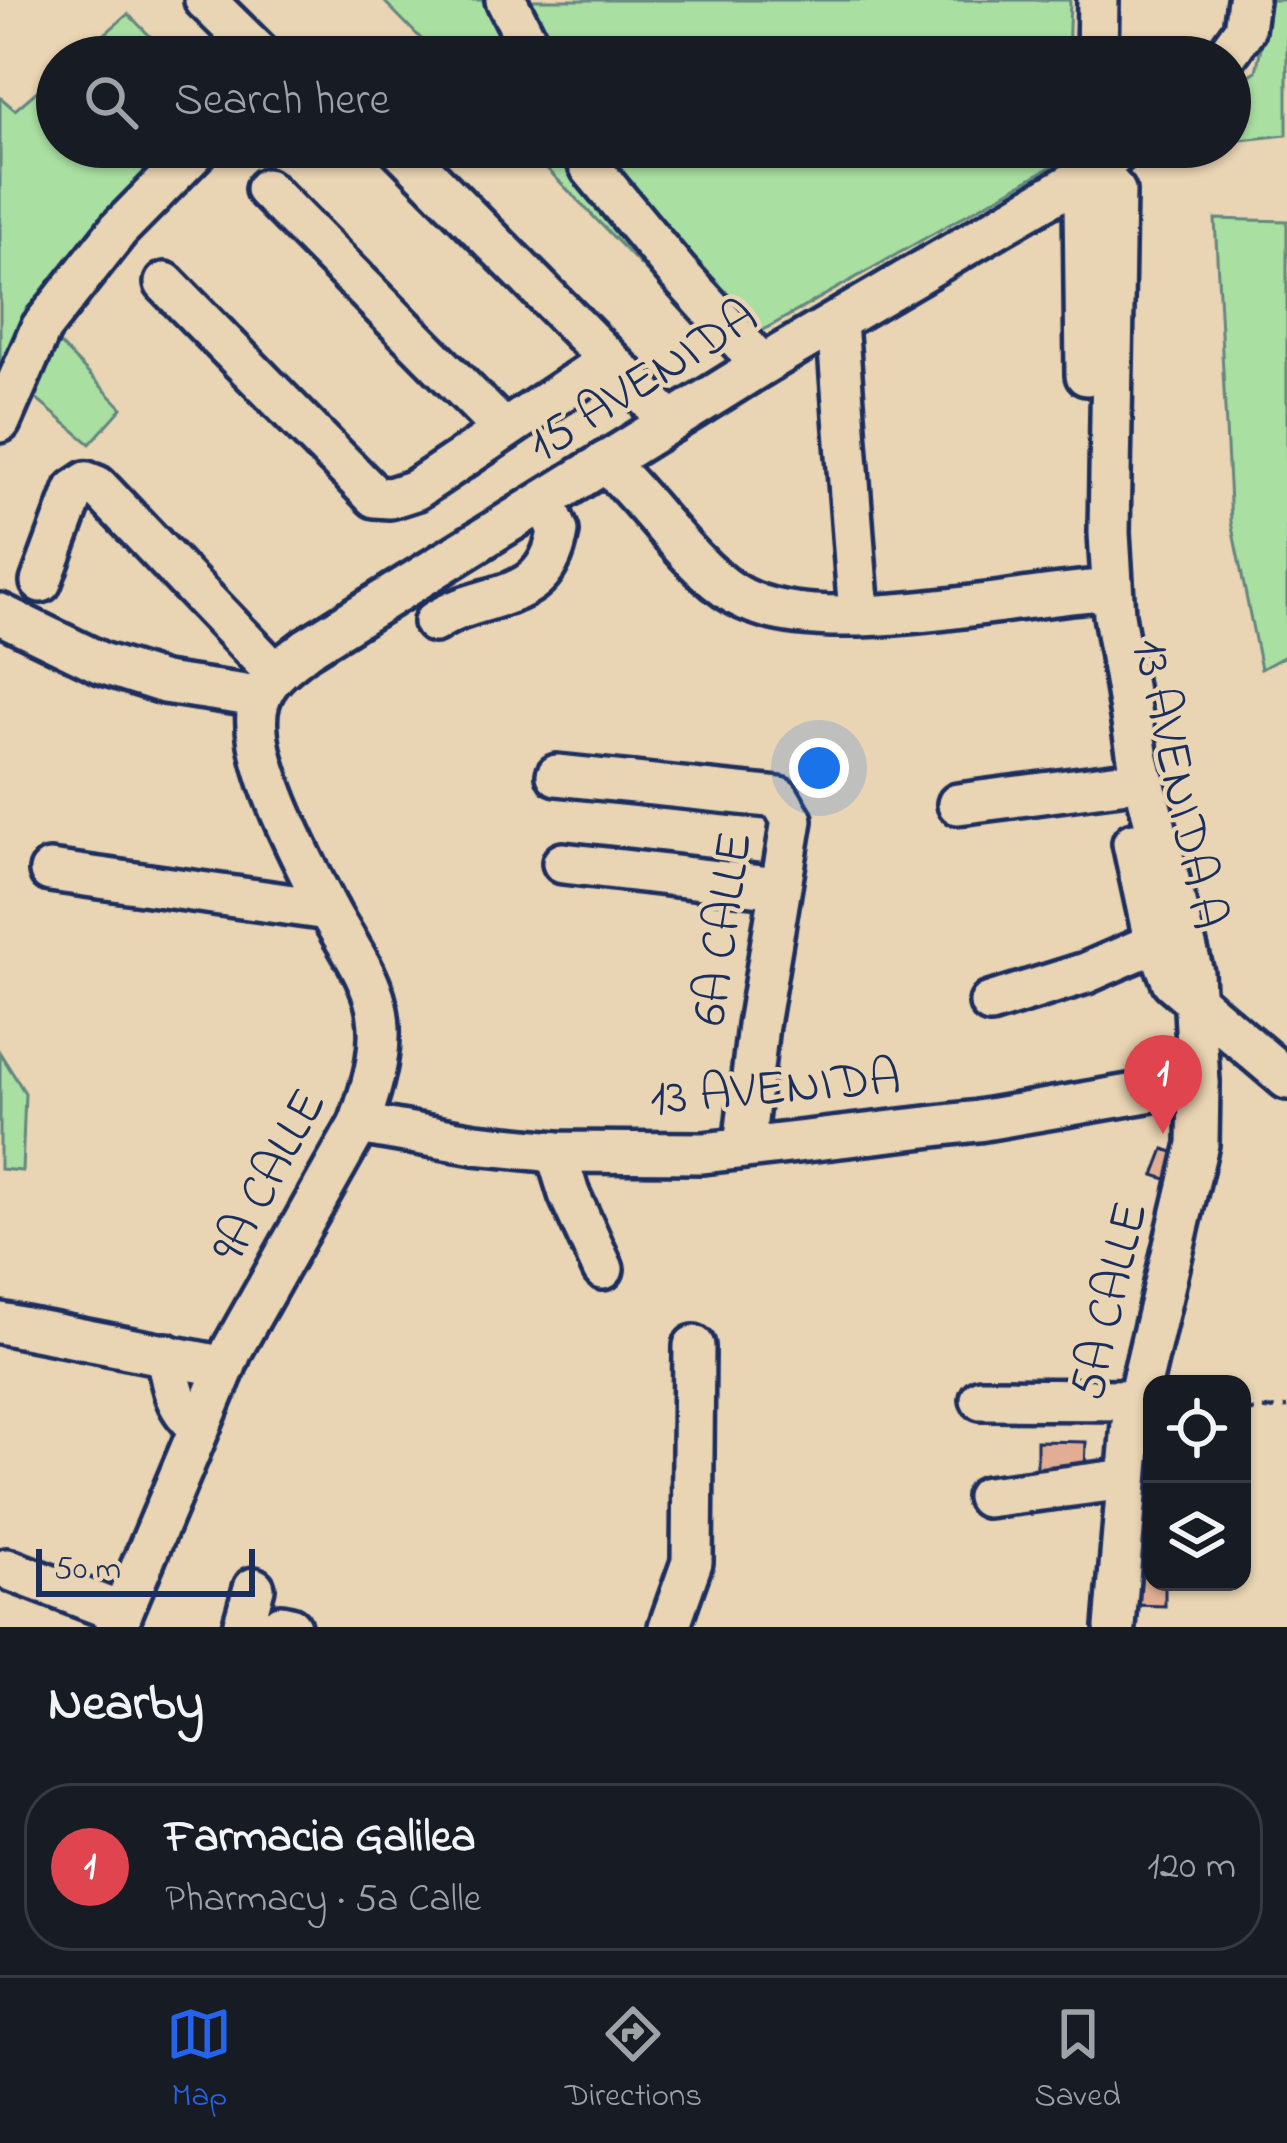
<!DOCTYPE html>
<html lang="en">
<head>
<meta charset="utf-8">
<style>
  body { margin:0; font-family:"Indie Flower",sans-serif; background:#242831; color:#f1f3f6 }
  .controls { position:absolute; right:36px; bottom:36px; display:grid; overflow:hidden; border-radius:24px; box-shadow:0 3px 9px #0004 }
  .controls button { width:108px; height:108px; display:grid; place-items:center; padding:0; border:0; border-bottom:3px solid #363941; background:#171b24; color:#f1f3f6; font:60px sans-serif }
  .scale { position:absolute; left:36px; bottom:30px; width:219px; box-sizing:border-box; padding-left:12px; border:6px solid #1b2f5e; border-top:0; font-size:33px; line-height:42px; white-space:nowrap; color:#1b2f5e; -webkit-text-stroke:9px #e9d4b3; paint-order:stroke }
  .you { position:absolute; left:819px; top:768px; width:42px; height:42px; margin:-30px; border:9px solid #fff; border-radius:50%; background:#1a73e8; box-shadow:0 0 0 18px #1a73e833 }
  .badge { display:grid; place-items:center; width:78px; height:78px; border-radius:50%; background:#2563eb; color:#fff; font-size:39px; font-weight:700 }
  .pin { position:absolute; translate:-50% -99px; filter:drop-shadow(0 3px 6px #0008) }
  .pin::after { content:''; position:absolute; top:63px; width:42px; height:36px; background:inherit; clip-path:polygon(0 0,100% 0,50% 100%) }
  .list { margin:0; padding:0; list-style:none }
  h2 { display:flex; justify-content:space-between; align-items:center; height:156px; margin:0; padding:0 48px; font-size:51px }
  h2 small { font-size:39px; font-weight:400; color:#9ea1a6 }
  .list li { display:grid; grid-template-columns:78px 1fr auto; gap:36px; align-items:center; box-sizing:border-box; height:168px; margin:0 24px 24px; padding:0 24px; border:3px solid #363941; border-radius:48px }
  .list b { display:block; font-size:45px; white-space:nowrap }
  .list p { margin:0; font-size:39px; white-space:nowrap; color:#9ea1a6 }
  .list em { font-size:39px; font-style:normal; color:#9ea1a6 }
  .icon { flex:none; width:66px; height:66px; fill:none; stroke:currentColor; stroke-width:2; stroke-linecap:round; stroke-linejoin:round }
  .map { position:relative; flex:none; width:1287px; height:1627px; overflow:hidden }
  .search { position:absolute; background:#171b24; box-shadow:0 3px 9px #0004; left:36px; right:36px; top:36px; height:132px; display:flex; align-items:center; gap:30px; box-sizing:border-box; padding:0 42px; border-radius:66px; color:#9ea1a6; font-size:45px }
  .sheet { height:348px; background:#171b24 }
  nav { display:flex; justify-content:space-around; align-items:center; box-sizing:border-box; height:168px; border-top:3px solid #363941; background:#171b24; font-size:33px; color:#9ea1a6 }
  nav a { display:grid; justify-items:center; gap:6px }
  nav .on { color:#2563eb }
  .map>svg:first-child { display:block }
</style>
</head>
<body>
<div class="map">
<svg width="1287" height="1627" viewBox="0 0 1287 1627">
  <rect width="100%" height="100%" fill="#e9d4b3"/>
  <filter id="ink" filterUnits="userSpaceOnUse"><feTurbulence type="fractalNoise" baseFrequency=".00833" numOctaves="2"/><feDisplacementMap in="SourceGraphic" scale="24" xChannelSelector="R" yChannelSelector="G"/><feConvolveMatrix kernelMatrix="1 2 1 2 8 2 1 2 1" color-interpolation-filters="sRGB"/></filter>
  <g filter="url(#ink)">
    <g fill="#aadfa2" stroke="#628780" stroke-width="3">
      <polygon points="383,0 1070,0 1068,57 439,57"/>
      <polygon points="1271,0 1287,0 1287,135 1230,141 1230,88 1256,71"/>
      <polygon points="128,14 171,57 78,57"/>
      <polygon points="57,74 57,147 190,147 26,309 122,408 90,444 0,369 0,97 15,110"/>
      <polygon points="526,147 1066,147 1066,158 725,352"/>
      <polygon points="1215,219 1287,221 1287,655 1261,669 1231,522"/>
      <polygon points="0,1053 25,1093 22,1171 0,1169"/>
    </g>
    <g fill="#e1ae94" stroke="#1b2f5e" stroke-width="3">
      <polygon points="1164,1149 1187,1157 1178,1183 1154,1175"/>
      <polygon points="1037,1441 1086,1442 1085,1471 1037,1470"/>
      <polygon points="1133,1563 1152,1563 1152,1582 1165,1582 1165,1606 1133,1605"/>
    </g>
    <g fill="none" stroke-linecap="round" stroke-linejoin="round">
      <defs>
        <g id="minor">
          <polyline points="205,0 263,57"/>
          <polyline points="506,0 535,57"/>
          <polyline points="1097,57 1098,0"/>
          <polyline points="1225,57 1244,30 1248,0"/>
          <polyline points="399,147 671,422"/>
          <polyline points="581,147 591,168 678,273 762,365"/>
          <polyline points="1095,170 1115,191 1109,533 1114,615 1138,758 1193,973 1199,1083 1198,1144 1132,1423 1115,1627"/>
          <polyline points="266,189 504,430"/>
          <polyline points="165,283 375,497 390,498 415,490 609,360"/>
          <polyline points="837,322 859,615"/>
          <polyline points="1086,375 1084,197 1095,170 1096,160"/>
          <polyline points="0,422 41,328 119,229 200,147"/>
          <path d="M605 462C647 499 689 566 735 594 812 642 999 598 1091 591"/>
          <polyline points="41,582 75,490 87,482 97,486 275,673"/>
          <polyline points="0,614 101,663 164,683 259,697"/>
          <path d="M434 622C485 588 546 608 558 531L545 501"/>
          <polyline points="557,775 779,798 792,820 758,1025 744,1147"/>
          <polyline points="958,804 1120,783"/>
          <polyline points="1133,843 1151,926 1172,981 1287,1079"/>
          <polyline points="563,863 779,888"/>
          <polyline points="50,871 328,910"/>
          <polyline points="990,1003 1086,973 1157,942"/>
          <polyline points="359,1124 475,1144 556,1152 703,1153 978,1121 1199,1083"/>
          <polyline points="556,1152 569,1194 603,1269"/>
          <polyline points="0,1323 225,1367"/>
          <path d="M166 1354C171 1382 174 1409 199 1426"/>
          <polyline points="981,1399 1138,1400"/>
          <polyline points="987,1497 1127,1479"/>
          <polyline points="7,1569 122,1613"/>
          <polyline points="281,1625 290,1627"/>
          <path d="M116 1627 233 1348 359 1124C373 1085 387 1040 374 998 364 966 343 938 327 908 303 860 244 754 259 702 266 677 288 663 307 648L762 365 1095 170 1124 147"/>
          <polyline points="243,1627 254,1588"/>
          <polyline points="669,1627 692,1562 694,1346"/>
        </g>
      </defs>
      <use href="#minor" stroke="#1b2f5e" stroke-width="48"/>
      <polyline stroke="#1b2f5e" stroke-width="4.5" stroke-dasharray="12 9" stroke-linecap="butt" points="1242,1412 1287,1407"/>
      <use href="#minor" stroke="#e9d4b3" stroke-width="39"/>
    </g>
  </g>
  <g text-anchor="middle" stroke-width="9" stroke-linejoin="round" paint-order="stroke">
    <g font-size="51" fill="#1b2f5e" stroke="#e9d4b3">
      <text transform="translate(641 378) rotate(-32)" y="18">15 AVENIDA</text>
      <text transform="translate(1182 783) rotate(78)" y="18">13 AVENIDA A</text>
      <text transform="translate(719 928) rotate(-82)" y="18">6A CALLE</text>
      <text transform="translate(775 1085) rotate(-5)" y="18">13 AVENIDA</text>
      <text transform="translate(266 1174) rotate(-62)" y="18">9A CALLE</text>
      <text transform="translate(1106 1300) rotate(-77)" y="18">5A CALLE</text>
    </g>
  </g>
</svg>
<div class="controls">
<button><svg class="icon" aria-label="locate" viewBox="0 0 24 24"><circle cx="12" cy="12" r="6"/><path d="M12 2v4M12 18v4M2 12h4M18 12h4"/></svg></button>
<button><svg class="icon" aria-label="layers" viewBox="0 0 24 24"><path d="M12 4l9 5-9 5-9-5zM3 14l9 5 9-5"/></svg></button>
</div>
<div class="scale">50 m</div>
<div class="you"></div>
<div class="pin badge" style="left:1163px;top:1134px;background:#e0444e">1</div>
<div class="search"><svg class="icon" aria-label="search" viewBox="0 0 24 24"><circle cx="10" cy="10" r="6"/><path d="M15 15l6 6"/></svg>Search here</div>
</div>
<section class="sheet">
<h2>Nearby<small></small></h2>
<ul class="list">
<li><span class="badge" style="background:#e0444e">1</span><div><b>Farmacia Galilea</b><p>Pharmacy · 5a Calle</p></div><em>120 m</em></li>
</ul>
</section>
<nav>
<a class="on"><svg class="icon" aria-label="map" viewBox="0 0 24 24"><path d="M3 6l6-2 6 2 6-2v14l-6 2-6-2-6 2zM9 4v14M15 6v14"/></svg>Map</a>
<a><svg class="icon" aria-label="directions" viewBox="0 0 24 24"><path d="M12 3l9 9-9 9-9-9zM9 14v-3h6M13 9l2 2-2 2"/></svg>Directions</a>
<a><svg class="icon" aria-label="saved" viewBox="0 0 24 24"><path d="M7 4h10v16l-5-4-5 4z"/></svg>Saved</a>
</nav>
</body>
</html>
